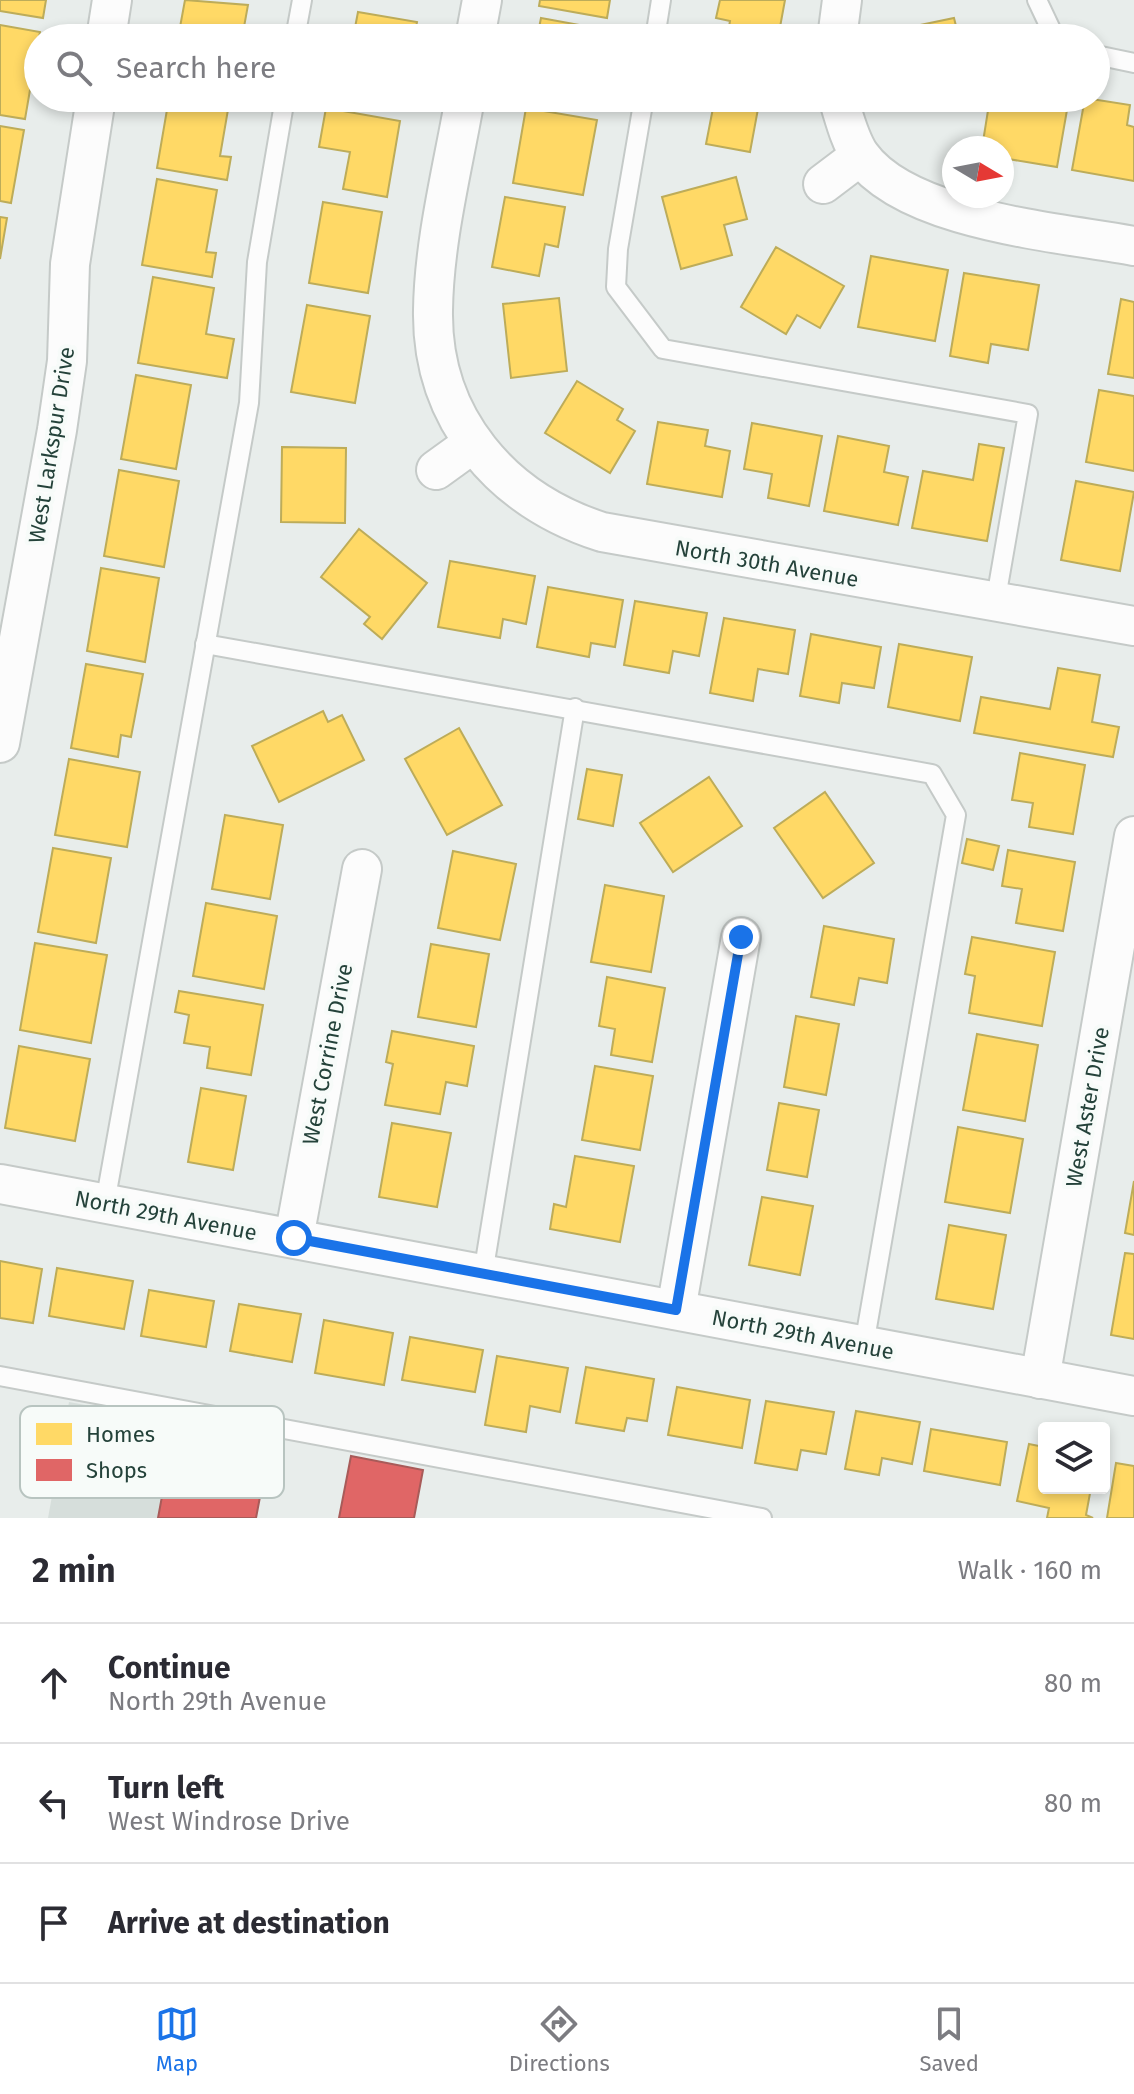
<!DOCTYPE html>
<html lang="en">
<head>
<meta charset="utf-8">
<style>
  body { margin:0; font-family:"Fira Sans",sans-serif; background:#f7f7f7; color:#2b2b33 }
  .controls { position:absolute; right:24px; bottom:24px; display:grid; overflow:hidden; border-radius:8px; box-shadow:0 4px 12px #0003 }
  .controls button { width:72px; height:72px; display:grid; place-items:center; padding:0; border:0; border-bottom:2px solid #e1e1e2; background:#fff; color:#2b2b33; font:40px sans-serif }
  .compass { position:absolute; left:942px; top:136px; width:72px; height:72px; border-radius:50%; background:#fff; box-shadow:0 4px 12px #0003; rotate:100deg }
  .stop { position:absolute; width:24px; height:24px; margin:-18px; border:6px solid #1a73e8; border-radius:50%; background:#fff }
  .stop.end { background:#1a73e8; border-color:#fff; box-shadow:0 2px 8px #0008 }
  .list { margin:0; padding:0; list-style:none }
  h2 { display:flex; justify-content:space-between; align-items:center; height:104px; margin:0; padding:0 32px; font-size:34px }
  h2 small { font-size:26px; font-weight:400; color:#7c7c81 }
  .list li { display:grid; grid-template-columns:52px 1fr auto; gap:24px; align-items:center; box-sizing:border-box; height:120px; padding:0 32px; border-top:2px solid #e1e1e2 }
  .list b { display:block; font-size:30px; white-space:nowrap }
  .list p { margin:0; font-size:26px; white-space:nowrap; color:#7c7c81 }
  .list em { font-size:26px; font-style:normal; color:#7c7c81 }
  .icon { flex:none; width:44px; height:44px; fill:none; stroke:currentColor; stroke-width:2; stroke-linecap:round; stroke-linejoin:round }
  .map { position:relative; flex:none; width:1134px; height:1518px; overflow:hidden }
  .search { position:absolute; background:#fff; box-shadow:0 4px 12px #0003; left:24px; right:24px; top:24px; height:88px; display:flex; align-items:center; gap:20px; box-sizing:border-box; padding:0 28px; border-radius:44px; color:#7c7c81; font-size:30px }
  .sheet { height:464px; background:#fff }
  nav { display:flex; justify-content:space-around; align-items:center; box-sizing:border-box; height:112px; border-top:2px solid #e1e1e2; background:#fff; font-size:22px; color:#7c7c81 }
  nav a { display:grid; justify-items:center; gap:4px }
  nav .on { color:#1a73e8 }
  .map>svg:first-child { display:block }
</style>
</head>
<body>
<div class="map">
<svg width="1134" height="1518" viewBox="0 0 1134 1518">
  <rect width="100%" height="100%" fill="#e8edeb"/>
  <polygon fill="#d6dedb" points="69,1402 271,1439 255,1518 48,1518"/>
  <g fill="#ffd966" stroke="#bdac59" stroke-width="2">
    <polygon points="0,0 46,0 43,18 0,11"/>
    <polygon points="185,0 248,5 242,38 178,38"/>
    <polygon points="540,0 610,0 607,18 539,6"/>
    <polygon points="720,0 785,0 778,38 727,38 730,21 716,18"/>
    <polygon points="358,12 417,22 414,38 353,38"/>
    <polygon points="541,18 596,28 594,38 537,38"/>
    <polygon points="954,18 959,38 898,38 896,30"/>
    <polygon points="0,25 40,32 25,119 0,115"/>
    <polygon points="169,98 230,98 220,156 231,157 227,180 157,168"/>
    <polygon points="352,98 403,98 402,107"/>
    <polygon points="701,98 760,98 750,152 706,144 713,108 700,106"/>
    <polygon points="910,98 950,98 912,106"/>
    <polygon points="990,98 1067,110 1057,167 1002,158 1002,148 982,148"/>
    <polygon points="1085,98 1130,105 1127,125 1134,127 1134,181 1072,170"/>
    <polygon points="326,108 400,121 387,197 343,189 350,152 319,147"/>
    <polygon points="526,108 597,120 583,195 513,183"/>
    <polygon points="0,126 24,130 11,203 0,201"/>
    <polygon points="736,177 747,219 724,225 732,255 681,269 662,197"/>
    <polygon points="157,179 217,190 206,252 216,253 212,277 142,265"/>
    <polygon points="505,197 565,207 558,247 545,244 539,276 492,267"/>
    <polygon points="323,202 382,212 368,293 309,283"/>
    <polygon points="0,217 7,218 0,259"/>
    <polygon points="776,247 844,286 820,328 797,315 786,334 741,307"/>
    <polygon points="871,256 948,270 935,341 858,327"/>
    <polygon points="964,273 1039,285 1028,350 991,344 988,363 950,356"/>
    <polygon points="153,277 214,288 206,334 234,339 227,378 138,363"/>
    <polygon points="559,298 567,371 511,378 503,304"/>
    <polygon points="1121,299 1134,302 1134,378 1108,374"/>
    <polygon points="307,305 370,316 355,403 291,392"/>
    <polygon points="136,375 191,385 176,469 121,459"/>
    <polygon points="577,381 623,409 617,420 635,431 610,473 545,433"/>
    <polygon points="1099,390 1134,396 1134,471 1086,462"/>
    <polygon points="658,422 708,430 705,446 730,451 722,497 647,484"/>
    <polygon points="752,423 822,436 809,506 768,498 772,474 744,469"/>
    <polygon points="838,436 889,446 884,472 908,477 898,525 824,511"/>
    <polygon points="979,444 1004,448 987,541 912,528 923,471 973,480"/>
    <polygon points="282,447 346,448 345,523 281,522"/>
    <polygon points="119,470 179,481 164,567 104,556"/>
    <polygon points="1076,481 1134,492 1120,571 1061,560"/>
    <polygon points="359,529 427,583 382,639 364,624 370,617 321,577"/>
    <polygon points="450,561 535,576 526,624 503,619 500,638 438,627"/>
    <polygon points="101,568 159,578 145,662 87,651"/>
    <polygon points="548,587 623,600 615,647 591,643 589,657 537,647"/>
    <polygon points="635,601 707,613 699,656 673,651 669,673 624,665"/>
    <polygon points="724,618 795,630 788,674 758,669 753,701 710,693"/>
    <polygon points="811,634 881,647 874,688 842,683 839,703 800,696"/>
    <polygon points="899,644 972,657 960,721 888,707"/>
    <polygon points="86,664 143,674 131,737 121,735 118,757 71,748"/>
    <polygon points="1058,668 1100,675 1092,722 1119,727 1113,757 974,733 981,697 1050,709"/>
    <polygon points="323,711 328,722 342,715 364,760 279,802 252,746"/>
    <polygon points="459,728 502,805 447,835 405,759"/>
    <polygon points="1020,753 1085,765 1073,834 1029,827 1033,803 1012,800"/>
    <polygon points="69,759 140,772 127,847 55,835"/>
    <polygon points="587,769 622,775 613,826 578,819"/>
    <polygon points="709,777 742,826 673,872 640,823"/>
    <polygon points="825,792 874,863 823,898 774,828"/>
    <polygon points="225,815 283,825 270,899 212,889"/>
    <polygon points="967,839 999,846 993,870 962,863"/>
    <polygon points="53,848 111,858 96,943 38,932"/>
    <polygon points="1008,850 1075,862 1063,931 1016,923 1022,889 1002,886"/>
    <polygon points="453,851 516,864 500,940 438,928"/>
    <polygon points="605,885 664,896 651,972 591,962"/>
    <polygon points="206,903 277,916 264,989 193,976"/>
    <polygon points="824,926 894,939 887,983 859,978 854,1005 811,997"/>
    <polygon points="972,937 1055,952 1042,1026 969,1013 975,976 965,974"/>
    <polygon points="35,943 107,955 91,1043 20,1030"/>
    <polygon points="431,944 489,954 476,1027 418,1017"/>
    <polygon points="607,977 665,988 652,1062 611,1055 615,1029 599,1026"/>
    <polygon points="179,991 263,1005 251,1075 207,1068 210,1047 184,1043 189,1015 175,1012"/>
    <polygon points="796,1016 839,1024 826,1095 784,1087"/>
    <polygon points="392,1031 474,1046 467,1086 446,1082 440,1114 385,1105 393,1064 386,1062"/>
    <polygon points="977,1034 1038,1045 1025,1121 963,1110"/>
    <polygon points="19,1046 90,1059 75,1141 5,1128"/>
    <polygon points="595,1066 653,1076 640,1150 582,1140"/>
    <polygon points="201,1088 246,1096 233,1170 188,1162"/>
    <polygon points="779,1103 819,1110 807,1177 767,1170"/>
    <polygon points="392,1123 451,1133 437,1207 379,1197"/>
    <polygon points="958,1127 1023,1139 1010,1213 945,1202"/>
    <polygon points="575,1156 634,1166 620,1242 550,1229 554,1204 566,1207"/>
    <polygon points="1134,1181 1134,1235 1125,1233"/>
    <polygon points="762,1197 813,1206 800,1275 749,1265"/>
    <polygon points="949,1225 1006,1235 993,1309 936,1299"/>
    <polygon points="1125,1253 1134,1254 1134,1339 1111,1335"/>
    <polygon points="0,1261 42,1269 33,1323 0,1318"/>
    <polygon points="57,1268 133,1281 124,1329 49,1316"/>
    <polygon points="149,1290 214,1301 206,1347 141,1336"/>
    <polygon points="239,1304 301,1314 292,1362 230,1351"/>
    <polygon points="324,1320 393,1333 384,1385 315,1373"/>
    <polygon points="410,1337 483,1350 475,1392 402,1380"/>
    <polygon points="497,1356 568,1368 560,1412 530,1406 526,1432 485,1425"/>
    <polygon points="586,1367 654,1379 647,1421 627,1418 624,1431 576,1423"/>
    <polygon points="677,1387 750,1400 742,1448 668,1435"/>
    <polygon points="766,1401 834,1412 826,1454 801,1450 797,1470 755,1463"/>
    <polygon points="856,1411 920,1422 912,1464 882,1458 879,1475 845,1469"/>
    <polygon points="931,1429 1007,1442 1000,1485 924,1471"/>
    <polygon points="1029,1444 1044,1447 1044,1488 1091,1488 1086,1515 1093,1518 1047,1518 1049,1508 1017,1501"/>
    <polygon points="1116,1463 1134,1466 1134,1518 1107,1518"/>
  </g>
  <g fill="#e06666" stroke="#a85b59" stroke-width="2">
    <polygon points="351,1456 423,1470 414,1518 339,1518"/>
    <polygon points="168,1464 263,1481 256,1518 158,1518"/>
  </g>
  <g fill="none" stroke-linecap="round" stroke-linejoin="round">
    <defs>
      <g id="lane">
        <polyline points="1037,0 1055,38"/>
        <polyline points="295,38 302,0"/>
        <polyline points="655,38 661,0"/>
        <polyline points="1096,55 1134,63"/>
        <polyline points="644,98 618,249 616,287 663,349 1028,414 995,604"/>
        <polyline points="205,644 932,774 956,815 864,1345"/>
        <polyline points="105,1203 249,403 257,262 285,98"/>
        <polyline points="483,1274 575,708"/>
        <polyline points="0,1376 762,1518"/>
      </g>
      <g id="street">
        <polyline points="106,38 112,0"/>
        <polyline points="475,38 482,0"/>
        <polyline points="837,38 842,0"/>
        <path d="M465 98C453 167 434 240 433 310 431 419 502 500 602 532L1134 626"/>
        <path d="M838 98C844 116 849 139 860 155 907 221 1059 232 1134 246"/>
        <polyline points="823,184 860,156"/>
        <polyline points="436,470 472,444"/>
        <polyline points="0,743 57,430 67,361 70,264 96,98"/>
        <polyline points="0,1184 1134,1396"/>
        <polyline points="294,1238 362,869"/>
        <polyline points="676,1310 741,937"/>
        <polyline points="1040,1379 1134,836"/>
      </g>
    </defs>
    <use href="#lane" stroke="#c5cac8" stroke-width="22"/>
    <use href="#street" stroke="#c5cac8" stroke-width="42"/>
    <use href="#lane" stroke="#fcfcfc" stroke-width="18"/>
    <use href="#street" stroke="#fcfcfc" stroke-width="38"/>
  </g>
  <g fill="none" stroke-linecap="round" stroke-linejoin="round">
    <polyline stroke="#1a73e8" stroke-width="10" points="294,1238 676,1310 741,937"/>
  </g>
  <g text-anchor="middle" stroke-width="8" stroke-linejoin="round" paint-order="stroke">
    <g font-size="22" fill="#24423a" stroke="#f7fbf9">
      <text transform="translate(51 445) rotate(-81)" y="8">West Larkspur Drive</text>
      <text transform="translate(767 563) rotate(10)" y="8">North 30th Avenue</text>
      <text transform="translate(327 1054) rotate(-79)" y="8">West Corrine Drive</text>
      <text transform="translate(1087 1107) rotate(-80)" y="8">West Aster Drive</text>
      <text transform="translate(166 1215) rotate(11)" y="8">North 29th Avenue</text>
      <text transform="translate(803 1334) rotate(11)" y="8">North 29th Avenue</text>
    </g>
  </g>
  <rect x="20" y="1406" width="264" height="92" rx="12" fill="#f7fbf9" stroke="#b8c4c0" stroke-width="2"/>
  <rect x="36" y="1423" width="36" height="22" fill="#ffd966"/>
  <rect x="36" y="1459" width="36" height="22" fill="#e06666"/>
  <g font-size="22" fill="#24423a">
    <text x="86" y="1442">Homes</text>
    <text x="86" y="1478">Shops</text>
  </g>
</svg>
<div class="controls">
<button><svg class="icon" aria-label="layers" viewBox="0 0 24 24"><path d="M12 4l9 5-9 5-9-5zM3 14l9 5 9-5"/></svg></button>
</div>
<svg class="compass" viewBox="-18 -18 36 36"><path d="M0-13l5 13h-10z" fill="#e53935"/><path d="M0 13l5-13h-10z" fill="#7c7c81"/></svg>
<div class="stop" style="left:294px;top:1238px"></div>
<div class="stop end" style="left:741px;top:937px"></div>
<div class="search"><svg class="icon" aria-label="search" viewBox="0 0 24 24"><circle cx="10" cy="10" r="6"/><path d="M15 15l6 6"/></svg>Search here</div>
</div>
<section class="sheet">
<h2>2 min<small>Walk · 160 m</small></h2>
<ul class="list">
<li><svg class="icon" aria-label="ahead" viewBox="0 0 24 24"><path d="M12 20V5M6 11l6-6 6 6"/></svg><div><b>Continue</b><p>North 29th Avenue</p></div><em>80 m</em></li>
<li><svg class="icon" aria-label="left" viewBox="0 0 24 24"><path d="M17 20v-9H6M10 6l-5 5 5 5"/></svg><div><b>Turn left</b><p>West Windrose Drive</p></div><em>80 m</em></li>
<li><svg class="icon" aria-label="arrive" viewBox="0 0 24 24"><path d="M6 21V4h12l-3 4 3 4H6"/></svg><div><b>Arrive at destination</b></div></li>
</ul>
</section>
<nav>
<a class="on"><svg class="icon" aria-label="map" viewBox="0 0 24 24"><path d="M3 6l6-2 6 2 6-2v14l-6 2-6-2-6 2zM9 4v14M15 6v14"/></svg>Map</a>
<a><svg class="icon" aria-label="directions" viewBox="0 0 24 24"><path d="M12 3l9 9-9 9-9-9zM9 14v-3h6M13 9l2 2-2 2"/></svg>Directions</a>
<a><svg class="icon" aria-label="saved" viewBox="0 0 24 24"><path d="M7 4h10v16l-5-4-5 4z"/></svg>Saved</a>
</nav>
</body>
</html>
